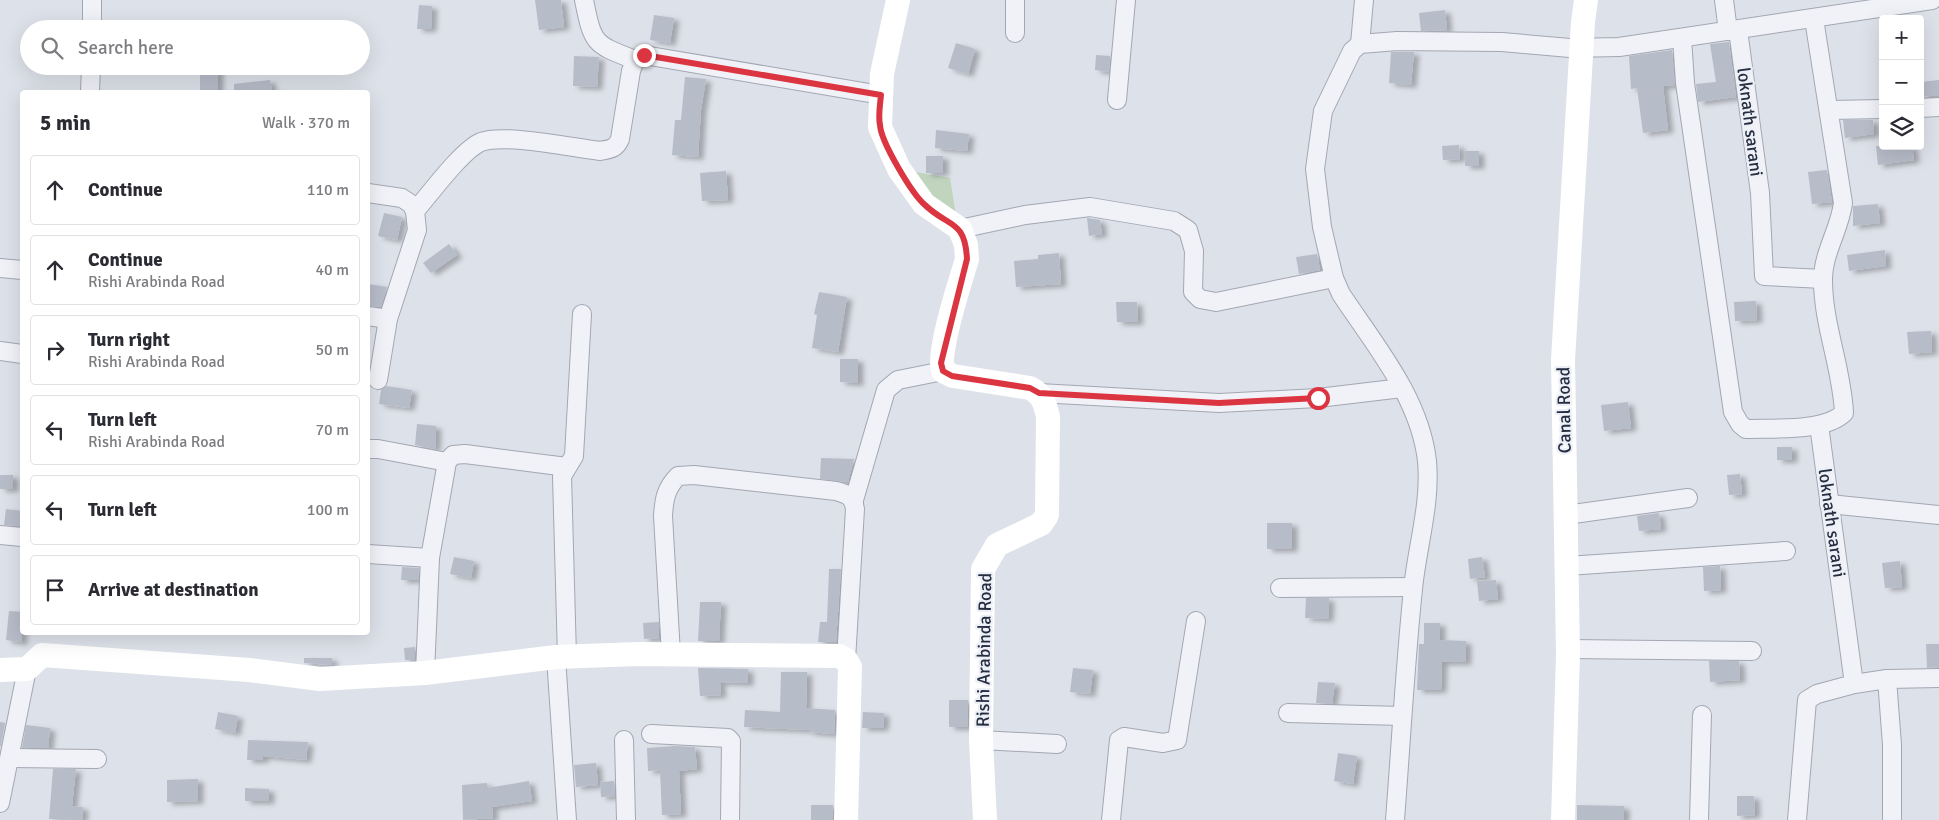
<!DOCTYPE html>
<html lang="en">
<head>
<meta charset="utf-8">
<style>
  body { margin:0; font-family:Signika,sans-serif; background:#f7f7f7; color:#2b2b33 }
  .controls { position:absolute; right:15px; top:15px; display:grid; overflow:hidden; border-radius:5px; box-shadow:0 5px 20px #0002 }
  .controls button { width:45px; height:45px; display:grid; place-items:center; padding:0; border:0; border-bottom:1px solid #e1e1e2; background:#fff; color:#2b2b33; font:25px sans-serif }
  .stop { position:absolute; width:15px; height:15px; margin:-11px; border:4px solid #db3541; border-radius:50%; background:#fff }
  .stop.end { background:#db3541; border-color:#fff; box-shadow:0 1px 5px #0008 }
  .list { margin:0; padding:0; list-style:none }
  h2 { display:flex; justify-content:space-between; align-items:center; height:65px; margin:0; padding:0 20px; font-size:21px }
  h2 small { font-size:16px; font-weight:400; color:#7c7c81 }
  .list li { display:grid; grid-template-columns:32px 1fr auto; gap:15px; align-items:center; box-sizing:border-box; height:70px; margin:0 10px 10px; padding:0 10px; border:1px solid #e1e1e2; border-radius:5px }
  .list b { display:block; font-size:19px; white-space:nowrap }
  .list p { margin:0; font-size:16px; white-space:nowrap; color:#7c7c81 }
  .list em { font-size:16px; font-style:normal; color:#7c7c81 }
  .icon { flex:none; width:28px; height:28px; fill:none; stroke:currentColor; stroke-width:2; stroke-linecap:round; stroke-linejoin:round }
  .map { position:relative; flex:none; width:1939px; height:820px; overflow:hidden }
  .search { position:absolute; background:#fff; box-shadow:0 5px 20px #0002; left:20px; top:20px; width:350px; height:55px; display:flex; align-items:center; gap:12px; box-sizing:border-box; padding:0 18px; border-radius:28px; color:#7c7c81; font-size:19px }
  .panel { position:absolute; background:#fff; box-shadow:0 5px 20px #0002; left:20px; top:90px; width:350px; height:545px; border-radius:5px }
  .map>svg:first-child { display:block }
</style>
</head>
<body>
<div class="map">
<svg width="1939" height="820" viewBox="0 0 1939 820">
  <defs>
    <filter id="shadow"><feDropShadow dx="5.5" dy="3" stdDeviation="2.5" flood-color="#0004"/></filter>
  </defs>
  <rect width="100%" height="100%" fill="#dde1e9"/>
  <polygon fill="#c1d4be" points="904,170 950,178 956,215 945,220"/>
  <g fill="#b7bcc9" filter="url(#shadow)">
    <polygon points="535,0 561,0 564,27 539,30"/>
    <polygon points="419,5 432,6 431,29 417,29"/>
    <polygon points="1445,10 1447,30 1421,31 1419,13"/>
    <polygon points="654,15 674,18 670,43 650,40"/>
    <polygon points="1729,42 1736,97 1698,102 1696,84 1716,82 1710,44"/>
    <polygon points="956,43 975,49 968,74 948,68"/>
    <polygon points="1672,50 1675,85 1663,86 1668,130 1643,133 1637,88 1631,89 1629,56"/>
    <polygon points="1391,52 1414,52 1411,85 1389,83"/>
    <polygon points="1096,55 1110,56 1109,72 1095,70"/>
    <polygon points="574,56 599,57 597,87 573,86"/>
    <rect x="200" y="66" width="18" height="26"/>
    <polygon points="685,77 706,79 701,110 698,157 672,155 675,120 681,120"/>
    <polygon points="270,80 272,92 234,92 234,84"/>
    <polygon points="1939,80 1939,95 1920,97 1920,82"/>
    <polygon points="1843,120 1873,120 1874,134 1845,138"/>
    <polygon points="936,130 969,134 967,151 935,148"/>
    <polygon points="1459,145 1460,159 1443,160 1442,146"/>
    <polygon points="1876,146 1912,146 1914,160 1878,165"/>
    <rect x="1465" y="151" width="14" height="15"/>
    <rect x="926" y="156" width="17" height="17"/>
    <polygon points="1827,170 1832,202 1812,204 1808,172"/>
    <polygon points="726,171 728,200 702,201 700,173"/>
    <polygon points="1878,204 1880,223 1853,226 1853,206"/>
    <polygon points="384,213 402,217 397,240 378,236"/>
    <polygon points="1087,218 1100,220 1102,234 1089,236"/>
    <polygon points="449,244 457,255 431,273 423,263"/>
    <polygon points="1885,250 1886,266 1849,271 1847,255"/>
    <polygon points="1059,253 1061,284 1016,287 1014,261 1038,259 1038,255"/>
    <polygon points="1317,254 1320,270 1299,274 1296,257"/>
    <polygon points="368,284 387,287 381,307 368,306"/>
    <polygon points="819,292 847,297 838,352 812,348 817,315 814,314"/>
    <polygon points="1756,301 1757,320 1735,321 1734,302"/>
    <polygon points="1116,302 1137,302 1138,322 1117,322"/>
    <polygon points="1931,331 1932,352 1909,354 1907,332"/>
    <polygon points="840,359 858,359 858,383 840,382"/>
    <polygon points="386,386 412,390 409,408 379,404 381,390"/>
    <polygon points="1628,402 1631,428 1604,431 1601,405"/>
    <polygon points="417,424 436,426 435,449 415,445"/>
    <rect x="1777" y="447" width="15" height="13"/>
    <polygon points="821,458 854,459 848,482 820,479"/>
    <polygon points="1740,474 1742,494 1729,495 1727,475"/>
    <rect x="0" y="475" width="13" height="14"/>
    <polygon points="6,509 22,511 22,526 4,525"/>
    <polygon points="1659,513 1661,529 1639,531 1637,516"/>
    <rect x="1267" y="523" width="25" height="26"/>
    <polygon points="454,557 474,561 471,578 450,574"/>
    <polygon points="1482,557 1485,577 1470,579 1468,559"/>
    <polygon points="1900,561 1902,587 1885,588 1882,563"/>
    <polygon points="1720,566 1721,590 1704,591 1703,567"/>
    <polygon points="402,567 419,568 418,580 401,580"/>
    <polygon points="829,569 841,569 836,642 818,642 820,622 827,622"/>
    <polygon points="1496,580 1498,599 1479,601 1477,581"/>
    <polygon points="1306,598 1329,598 1328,619 1305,618"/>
    <polygon points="700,602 721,602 719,641 698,641"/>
    <polygon points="9,611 22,612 22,642 6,640"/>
    <polygon points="659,622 659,638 644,639 643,623"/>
    <polygon points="1424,623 1440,623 1440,640 1466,641 1466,662 1442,662 1441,690 1417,690 1419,644 1424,644"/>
    <polygon points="1926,644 1939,644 1939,667 1927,668"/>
    <polygon points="415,647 415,660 405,660 404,648"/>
    <polygon points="304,658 332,658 332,665 304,663"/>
    <polygon points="1709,661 1739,661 1740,680 1710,682"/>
    <polygon points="698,668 748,669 748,683 720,682 721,695 700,696"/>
    <polygon points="1073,668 1093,670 1090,694 1070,692"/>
    <polygon points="781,672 807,672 806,708 835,710 834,734 809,732 809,730 744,727 745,710 780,712"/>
    <polygon points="1318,682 1335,683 1332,704 1316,703"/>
    <polygon points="949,700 968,700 967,727 949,727"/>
    <polygon points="218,712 238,716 235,733 215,729"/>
    <polygon points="863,712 884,713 883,728 862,728"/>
    <polygon points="0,722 5,723 1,746 0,746"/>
    <polygon points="26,725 50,728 48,748 22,748"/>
    <polygon points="248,740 308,742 306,760 263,756 263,760 247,760"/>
    <polygon points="675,746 695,747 697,769 679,771 681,814 662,815 660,770 648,771 647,748"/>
    <polygon points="1338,753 1357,756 1353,784 1334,781"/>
    <polygon points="596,763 598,785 576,787 574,765"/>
    <polygon points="53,769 76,769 72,806 83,807 82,820 49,819"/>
    <polygon points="198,779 198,801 167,802 167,780"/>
    <polygon points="529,781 532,801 492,807 493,818 463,820 462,785 487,783 488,788"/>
    <polygon points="614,781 615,796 601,797 600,782"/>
    <polygon points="245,788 269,789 269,801 245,801"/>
    <polygon points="1737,796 1754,796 1755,815 1737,816"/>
    <polygon points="811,805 833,805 832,820 811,820"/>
    <polygon points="1577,805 1624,806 1624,820 1577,820"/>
  </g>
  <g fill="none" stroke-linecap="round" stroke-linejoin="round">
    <defs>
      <g id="street">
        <path d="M584 0C593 45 594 44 635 60"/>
        <polyline points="1724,0 1728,31"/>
        <polyline points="92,29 92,0"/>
        <polyline points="1738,30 1760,193 1764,276 1823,279"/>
        <polyline points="1015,33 1015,0"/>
        <path d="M1682 38 1685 83 1733 412 1740 424 1746 429C1774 428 1824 432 1844 413 1842 368 1823 325 1823 280 1823 252 1840 229 1843 203L1814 19"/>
        <polyline points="1360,44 1364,0"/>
        <polyline points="90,92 91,66"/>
        <polyline points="1117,100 1126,0"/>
        <polyline points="1920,108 1939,107"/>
        <polyline points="1829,110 1883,109"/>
        <polyline points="368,193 402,198 411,204 415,211 417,230 388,319 378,380"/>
        <path d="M415 211C430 194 462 150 481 142 504 133 573 148 600 151 610 149 616 149 620 139L631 71 635 60 644 55 881 95"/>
        <polyline points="960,229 1025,215 1090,207 1174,221 1188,230 1194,251 1193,292 1200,299 1216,302 1334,278"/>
        <polyline points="0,268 22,270"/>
        <polyline points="368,316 388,319"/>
        <polyline points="0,351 22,354"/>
        <polyline points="1039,393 1219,403 1318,398 1402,388"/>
        <polyline points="1819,425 1854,684 1887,679 1892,745 1892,820"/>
        <polyline points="368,449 378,449 447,462"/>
        <polyline points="854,500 886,390 898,380 943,371"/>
        <polyline points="1829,504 1939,515"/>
        <polyline points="1566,515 1688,498"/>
        <polyline points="0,535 22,537"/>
        <polyline points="368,554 430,558"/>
        <polyline points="1567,566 1786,551"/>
        <polyline points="1280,588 1413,587"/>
        <polyline points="1568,649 1752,651"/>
        <path d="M671 654 663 516C664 499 666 488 678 476L694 475 836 491C847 494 853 496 855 509L846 660"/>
        <polyline points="556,657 567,820"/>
        <polyline points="567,657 562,476 574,456 582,314"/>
        <polyline points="425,673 430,558 447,462 453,455 465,454 567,467"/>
        <polyline points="1887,679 1939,678"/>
        <polyline points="1288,713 1402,716"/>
        <polyline points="651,734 728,738 731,741 730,820"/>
        <polyline points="624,740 626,820"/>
        <polyline points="981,740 1057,744"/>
        <polyline points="11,758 97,759"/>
        <polyline points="0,803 27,669"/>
        <polyline points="1111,820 1119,740 1124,737 1163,743 1177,740 1196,621"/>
        <path d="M1395 820C1401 743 1405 666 1413 589 1417 547 1431 504 1427 461 1420 398 1374 344 1341 294L1334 278 1322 227 1315 169 1323 111 1352 51 1360 44 1397 41 1502 42 1570 48 1619 47 1932 0"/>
        <polyline points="1699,820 1702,715"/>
        <polyline points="1797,820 1807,700 1817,694 1854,684"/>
      </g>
    </defs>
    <use href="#street" stroke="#a2a7b3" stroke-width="20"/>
    <use href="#street" stroke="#f1f2f7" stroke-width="18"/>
    <g stroke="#fff" stroke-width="24">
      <path d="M898 0 882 74 880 127 899 169 924 204 960 229 966 245 967 259C960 283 937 351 943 371L953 376 1030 388C1043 395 1045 403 1048 417L1047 515 1041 524 997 545 983 569 981 740 985 820"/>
      <polyline points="0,670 27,669 42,655 249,670 320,679 425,673 556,657 638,654 839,656 846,660 850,667 846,820"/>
      <polyline points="1563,820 1568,654 1563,360 1583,22 1586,0"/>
    </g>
  </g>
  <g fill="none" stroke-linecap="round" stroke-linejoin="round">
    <path stroke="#db3541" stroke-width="6" d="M644 55 881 95C880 105 878 116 880 125 881 142 912 194 925 205 949 228 965 219 967 259L941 363 943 371 952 376 1030 388 1039 393 1219 403 1318 398"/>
  </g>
  <g text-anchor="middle" stroke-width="4.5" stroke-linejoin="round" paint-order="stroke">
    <g font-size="18" fill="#252d41" stroke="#edf0f6">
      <text transform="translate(1750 122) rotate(83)" y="6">loknath sarani</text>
      <text transform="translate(1564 410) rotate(-91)" y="6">Canal Road</text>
      <text transform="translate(1832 523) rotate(82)" y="6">loknath sarani</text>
      <text transform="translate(984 650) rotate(-89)" y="6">Rishi Arabinda Road</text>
    </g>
  </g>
</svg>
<div class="controls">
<button>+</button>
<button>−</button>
<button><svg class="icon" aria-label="layers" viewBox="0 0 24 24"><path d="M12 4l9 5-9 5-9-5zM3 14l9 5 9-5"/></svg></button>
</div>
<div class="stop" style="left:1318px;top:398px"></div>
<div class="stop end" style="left:644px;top:55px"></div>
<div class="search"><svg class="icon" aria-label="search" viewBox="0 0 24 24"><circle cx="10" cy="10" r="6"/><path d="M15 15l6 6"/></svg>Search here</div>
<section class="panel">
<h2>5 min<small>Walk · 370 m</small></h2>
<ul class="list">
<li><svg class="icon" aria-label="ahead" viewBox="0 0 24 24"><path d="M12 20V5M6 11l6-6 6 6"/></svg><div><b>Continue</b></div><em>110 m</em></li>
<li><svg class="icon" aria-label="ahead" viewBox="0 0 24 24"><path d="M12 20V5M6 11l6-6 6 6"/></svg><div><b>Continue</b><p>Rishi Arabinda Road</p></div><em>40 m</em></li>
<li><svg class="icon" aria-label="right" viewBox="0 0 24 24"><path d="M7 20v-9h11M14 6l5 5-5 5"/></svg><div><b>Turn right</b><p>Rishi Arabinda Road</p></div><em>50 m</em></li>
<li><svg class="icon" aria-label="left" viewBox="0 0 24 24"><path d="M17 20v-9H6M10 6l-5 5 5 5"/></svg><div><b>Turn left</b><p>Rishi Arabinda Road</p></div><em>70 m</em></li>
<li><svg class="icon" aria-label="left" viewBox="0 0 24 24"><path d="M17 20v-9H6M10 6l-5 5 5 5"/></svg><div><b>Turn left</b></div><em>100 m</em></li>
<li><svg class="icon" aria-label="arrive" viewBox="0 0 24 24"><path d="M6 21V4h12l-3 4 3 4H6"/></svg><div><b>Arrive at destination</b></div></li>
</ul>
</section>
</div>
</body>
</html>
